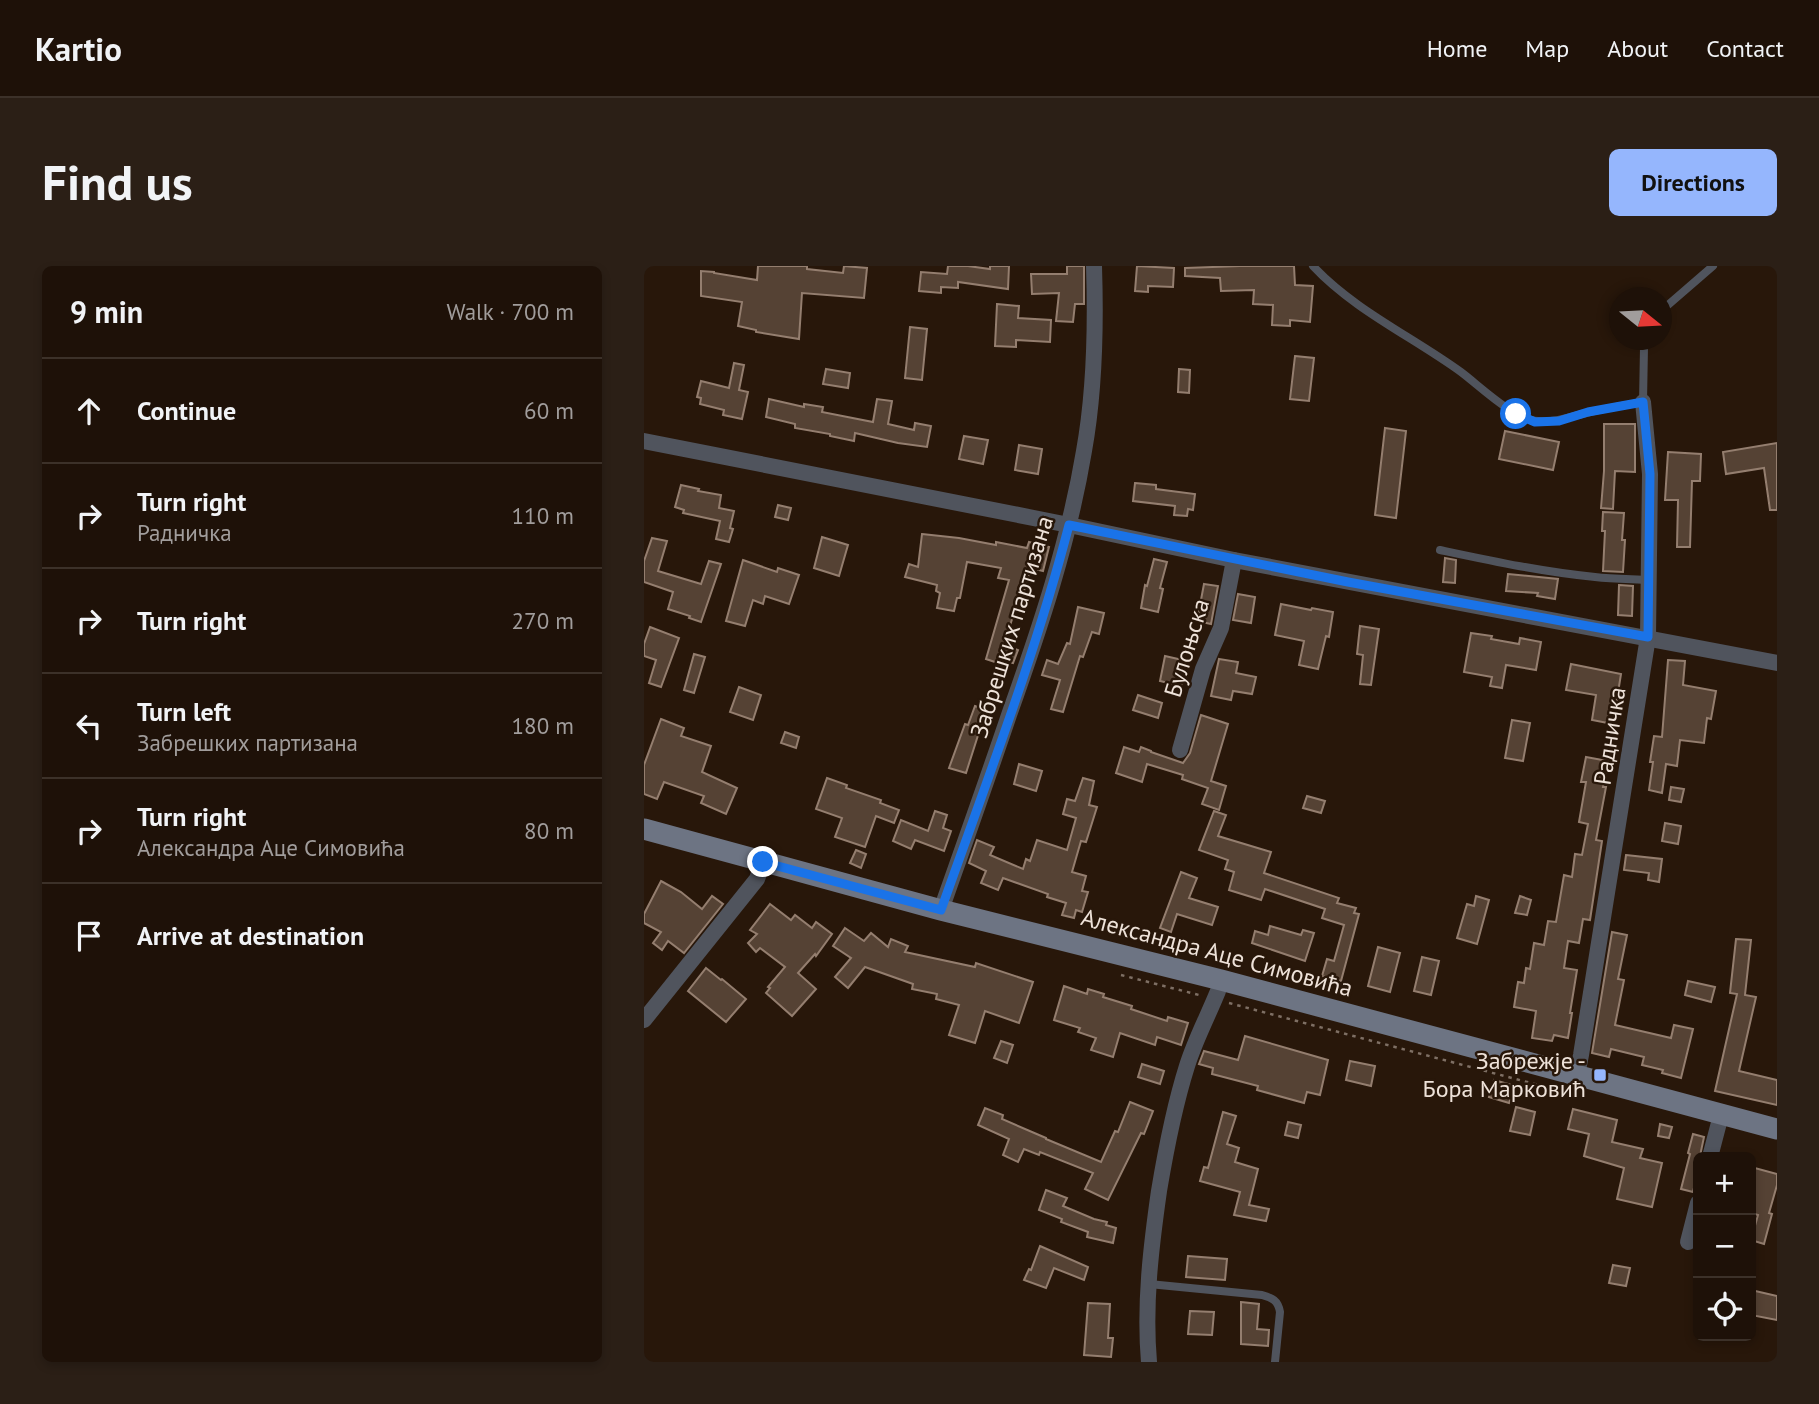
<!DOCTYPE html>
<html lang="en">
<head>
<meta charset="utf-8">
<style>
  body { margin:0; font-family:"PT Sans",sans-serif; background:#2b1f16; color:#f1f3f6 }
  .controls { position:absolute; right:21px; bottom:21px; display:grid; overflow:hidden; border-radius:10px; box-shadow:0 4px 10px #0003 }
  .controls button { width:63px; height:63px; display:grid; place-items:center; padding:0; border:0; border-bottom:2px solid #3c3129; background:#1e1108; color:#f1f3f6; font:35px sans-serif }
  .compass { position:absolute; left:965px; top:21px; width:63px; height:63px; border-radius:50%; background:#1e1108; box-shadow:0 4px 10px #0003; rotate:108deg }
  .stop { position:absolute; width:21px; height:21px; margin:-16px; border:5px solid #1a73e8; border-radius:50%; background:#fff }
  .stop.end { background:#1a73e8; border-color:#fff; box-shadow:0 2px 7px #0008 }
  .list { margin:0; padding:0; list-style:none }
  h2 { display:flex; justify-content:space-between; align-items:center; height:91px; margin:0; padding:0 28px; font-size:30px }
  h2 small { font-size:23px; font-weight:400; color:#a19d9c }
  .list li { display:grid; grid-template-columns:46px 1fr auto; gap:21px; align-items:center; box-sizing:border-box; height:105px; padding:0 28px; border-top:2px solid #3c3129 }
  .list b { display:block; font-size:26px; white-space:nowrap }
  .list p { margin:0; font-size:23px; white-space:nowrap; color:#a19d9c }
  .list em { font-size:23px; font-style:normal; color:#a19d9c }
  .icon { flex:none; width:38px; height:38px; fill:none; stroke:currentColor; stroke-width:2; stroke-linecap:round; stroke-linejoin:round }
  .map { position:relative; flex:none; width:1133px; height:1096px; overflow:hidden; border-radius:10px }
  header { display:flex; align-items:center; gap:42px; box-sizing:border-box; height:98px; padding:0 35px; background:#1e1108; border-bottom:2px solid #3c3129 }
  header strong { font-size:33px }
  nav { display:flex; gap:38px; margin-inline-start:auto; font-size:24px }
  .intro { display:flex; align-items:center; justify-content:space-between; box-sizing:border-box; height:168px; padding:0 42px }
  h1 { margin:0; font-size:49px }
  .button { padding:18px 32px; border-radius:10px; background:#95b6fd; color:#111; font-size:24px; font-weight:700 }
  main { display:flex; gap:42px; padding:0 42px }
  aside { flex:1; background:#1e1108; border-radius:10px; box-shadow:0 4px 10px #0003 }
  .map>svg:first-child { display:block }
</style>
</head>
<body>
<header>
<strong>Kartio</strong>
<nav><a>Home</a><a>Map</a><a>About</a><a>Contact</a></nav>
</header>
<div class="intro"><h1>Find us</h1><a class="button">Directions</a></div>
<main>
<aside>
<h2>9 min<small>Walk · 700 m</small></h2>
<ul class="list">
<li><svg class="icon" aria-label="ahead" viewBox="0 0 24 24"><path d="M12 20V5M6 11l6-6 6 6"/></svg><div><b>Continue</b></div><em>60 m</em></li>
<li><svg class="icon" aria-label="right" viewBox="0 0 24 24"><path d="M7 20v-9h11M14 6l5 5-5 5"/></svg><div><b>Turn right</b><p>Радничка</p></div><em>110 m</em></li>
<li><svg class="icon" aria-label="right" viewBox="0 0 24 24"><path d="M7 20v-9h11M14 6l5 5-5 5"/></svg><div><b>Turn right</b></div><em>270 m</em></li>
<li><svg class="icon" aria-label="left" viewBox="0 0 24 24"><path d="M17 20v-9H6M10 6l-5 5 5 5"/></svg><div><b>Turn left</b><p>Забрешких партизана</p></div><em>180 m</em></li>
<li><svg class="icon" aria-label="right" viewBox="0 0 24 24"><path d="M7 20v-9h11M14 6l5 5-5 5"/></svg><div><b>Turn right</b><p>Александра Аце Симовића</p></div><em>80 m</em></li>
<li><svg class="icon" aria-label="arrive" viewBox="0 0 24 24"><path d="M6 21V4h12l-3 4 3 4H6"/></svg><div><b>Arrive at destination</b></div></li>
</ul>
</aside>
<div class="map">
<svg width="1133" height="1096" viewBox="0 0 1133 1096">
  <rect width="100%" height="100%" fill="#28170a"/>
  <g fill="#554234" stroke="#947e6f" stroke-width="2">
    <polygon points="114,0 163,0 163,3 199,7 200,0 223,2 220,32 158,27 155,73 112,66 112,64 94,60 98,36 57,30 57,5 70,6 70,7 113,14"/>
    <polygon points="304,0 324,0 346,3 346,0 365,0 364,23 314,16 314,22 297,21 297,27 275,25 277,6 303,8"/>
    <polygon points="423,0 440,0 440,38 431,38 429,56 412,55 415,27 388,28 387,8 423,8"/>
    <polygon points="493,0 530,2 529,21 504,20 504,26 491,25"/>
    <polygon points="596,0 650,0 651,19 669,20 666,56 646,54 646,60 628,59 629,39 609,38 610,24 577,25 576,12 541,10 541,2"/>
    <polygon points="353,38 375,40 374,52 407,54 406,76 372,74 372,81 351,80"/>
    <polygon points="266,61 283,63 278,114 261,112"/>
    <polygon points="651,90 670,92 665,135 646,133"/>
    <polygon points="90,97 100,99 95,124 104,126 98,153 79,149 80,144 56,138 57,132 53,131 57,115 85,122"/>
    <polygon points="182,103 206,107 204,122 179,118"/>
    <polygon points="535,103 546,104 545,127 534,126"/>
    <polygon points="125,133 160,141 160,138 179,141 178,146 229,156 233,133 248,135 244,158 270,164 271,157 287,160 283,181 254,177 211,167 210,175 186,170 186,168 151,162 151,158 122,151"/>
    <polygon points="960,158 991,158 991,206 971,205 969,243 957,242 960,205"/>
    <polygon points="741,162 762,165 752,252 731,249"/>
    <polygon points="861,165 915,176 909,204 855,193"/>
    <polygon points="320,170 344,174 339,198 315,193"/>
    <polygon points="1133,177 1133,244 1126,244 1120,202 1082,208 1079,186"/>
    <polygon points="375,179 398,183 394,208 371,204"/>
    <polygon points="1024,186 1057,188 1056,215 1048,215 1046,281 1033,281 1034,234 1021,234"/>
    <polygon points="491,217 512,219 512,223 551,228 549,244 544,243 543,250 530,249 531,240 489,235"/>
    <polygon points="37,219 55,223 54,225 77,229 75,242 90,245 86,262 89,263 85,276 72,273 76,255 39,247 40,244 31,241"/>
    <polygon points="134,239 147,242 144,254 131,251"/>
    <polygon points="959,246 980,247 978,274 981,274 979,306 959,305 961,265 958,265"/>
    <polygon points="278,268 315,272 352,279 352,276 383,282 385,276 405,281 399,305 387,302 377,335 374,334 360,379 374,384 369,397 364,396 363,400 342,393 365,314 354,312 357,302 323,296 316,332 313,332 310,345 293,342 296,327 292,325 293,319 261,311 265,298 274,301"/>
    <polygon points="178,271 204,279 195,310 170,302"/>
    <polygon points="8,272 23,275 14,305 57,318 65,295 77,298 57,356 45,352 46,350 24,343 29,326 0,316 0,295"/>
    <polygon points="801,292 812,294 811,317 799,316"/>
    <polygon points="510,293 523,296 516,322 519,323 514,346 497,342 501,319 503,320"/>
    <polygon points="99,294 133,306 134,302 155,309 145,338 121,330 119,338 109,334 101,360 82,355"/>
    <polygon points="864,308 914,313 911,333 893,330 894,327 862,325"/>
    <polygon points="560,318 574,320 567,358 553,355"/>
    <polygon points="975,319 989,320 988,350 974,349"/>
    <polygon points="594,328 611,331 607,357 589,354"/>
    <polygon points="637,338 667,344 668,342 689,346 685,371 682,370 674,403 655,399 660,375 631,369"/>
    <polygon points="434,341 460,347 455,368 448,366 439,391 436,390 419,446 407,443 416,414 398,409 403,394 414,398 423,377 426,378"/>
    <polygon points="716,360 735,363 727,419 716,418 719,389 713,388"/>
    <polygon points="6,361 35,372 17,421 5,417 12,394 0,390 0,378"/>
    <polygon points="827,367 848,370 847,373 875,378 876,372 897,376 892,404 862,399 858,422 846,420 848,411 820,406"/>
    <polygon points="50,388 61,391 50,427 40,424"/>
    <polygon points="521,390 543,395 537,420 516,415"/>
    <polygon points="575,393 594,396 592,407 612,411 608,428 589,425 587,434 567,430"/>
    <polygon points="1024,394 1041,395 1039,419 1072,425 1067,453 1063,452 1060,477 1036,474 1033,500 1022,498 1018,527 1005,524 1009,496 1006,496 1010,470 1018,471"/>
    <polygon points="927,398 977,408 969,458 948,454 952,429 922,424"/>
    <polygon points="95,421 117,429 109,454 86,446"/>
    <polygon points="494,429 518,437 514,452 489,444"/>
    <polygon points="331,440 348,446 342,462 337,460 322,507 305,502 321,458 324,459"/>
    <polygon points="557,449 584,458 567,515 582,520 575,544 558,538 564,522 538,513 539,509 503,498 498,516 472,507 480,481 495,486 497,481 507,485 507,486 539,497 546,487"/>
    <polygon points="17,453 40,462 37,470 67,480 58,506 93,522 82,548 57,537 60,530 20,516 13,533 0,528 0,499"/>
    <polygon points="868,454 886,457 879,495 861,492"/>
    <polygon points="141,466 155,471 152,482 137,477"/>
    <polygon points="942,491 964,495 959,521 962,521 952,574 958,575 946,654 939,653 935,677 924,675 920,702 933,704 926,747 928,747 924,772 910,769 908,775 888,772 892,745 870,741 874,716 880,717 882,702 886,703 890,677 900,679 904,655 912,656 920,609 928,611 931,588 938,589 944,558 935,556 942,516 937,516"/>
    <polygon points="375,498 398,505 392,525 370,518"/>
    <polygon points="183,512 203,519 202,522 237,534 236,537 255,544 250,557 232,550 221,581 191,571 198,552 172,543"/>
    <polygon points="439,512 450,515 445,539 453,541 442,576 437,575 428,606 442,610 438,625 444,626 438,646 432,644 430,652 418,649 422,637 403,631 404,628 359,612 354,624 337,617 342,605 325,597 333,574 350,581 346,589 379,603 382,593 386,595 393,574 423,584 432,552 419,548 423,533 431,535"/>
    <polygon points="1027,521 1040,523 1037,536 1025,534"/>
    <polygon points="663,530 681,535 677,547 659,542"/>
    <polygon points="291,545 303,549 299,562 307,565 300,585 271,574 267,583 249,575 257,554 284,565"/>
    <polygon points="570,545 582,549 574,570 627,586 620,607 695,632 693,637 712,642 710,647 715,648 697,715 678,710 683,693 690,695 700,659 678,652 681,643 621,623 617,634 585,624 590,606 581,603 584,594 555,584"/>
    <polygon points="1021,557 1037,560 1034,578 1018,575"/>
    <polygon points="212,584 222,588 217,602 206,597"/>
    <polygon points="982,589 1018,593 1015,616 1004,614 1005,607 980,604"/>
    <polygon points="537,606 553,612 545,632 574,641 568,659 533,648 527,666 516,662"/>
    <polygon points="17,615 37,626 58,643 68,630 79,638 40,687 24,675 18,684 9,677 17,666 0,657 0,648"/>
    <polygon points="832,630 845,634 833,678 813,672 823,638 830,640"/>
    <polygon points="876,630 887,634 883,649 871,647"/>
    <polygon points="126,638 147,654 151,649 168,662 172,656 188,668 172,690 171,688 154,707 172,723 148,750 122,727 126,722 124,721 141,701 116,682 112,686 104,677 113,668 106,664"/>
    <polygon points="626,660 657,669 659,664 670,667 661,695 608,677 611,665 624,669"/>
    <polygon points="201,662 220,675 227,667 244,681 247,673 264,680 261,686 331,701 332,697 389,716 375,757 341,745 331,777 305,769 315,739 292,733 293,728 268,723 269,718 221,701 204,722 191,711 207,692 189,680"/>
    <polygon points="968,666 983,669 974,713 980,714 971,759 1027,772 1030,759 1049,763 1037,812 1018,807 1019,804 998,799 1000,791 967,783 965,791 948,787"/>
    <polygon points="1092,673 1107,674 1101,729 1112,731 1095,805 1133,814 1133,839 1071,825 1093,728 1086,727"/>
    <polygon points="734,681 756,687 746,726 724,720"/>
    <polygon points="778,691 795,695 787,729 770,725"/>
    <polygon points="62,702 77,714 78,713 102,733 82,756 44,725"/>
    <polygon points="1044,715 1071,721 1067,736 1041,729"/>
    <polygon points="420,720 443,728 444,723 460,728 459,731 488,740 487,743 523,755 524,751 544,757 537,779 513,771 511,779 476,767 469,791 447,784 452,772 434,766 436,762 410,754"/>
    <polygon points="601,770 684,794 676,829 663,826 660,837 613,824 614,820 568,808 569,802 555,798 560,785 594,794"/>
    <polygon points="357,775 369,779 363,797 350,792"/>
    <polygon points="706,795 731,800 727,820 702,814"/>
    <polygon points="498,798 520,805 516,818 494,811"/>
    <polygon points="850,814 871,820 865,837 845,831"/>
    <polygon points="486,836 509,845 500,868 497,867 464,934 441,923 449,907 396,886 395,889 380,883 374,896 359,889 365,873 334,859 341,842 359,849 358,853 402,872 402,873 457,896 471,865 474,866"/>
    <polygon points="872,841 891,846 886,869 866,865"/>
    <polygon points="929,843 973,854 968,876 999,883 996,892 1018,897 1008,941 973,933 980,902 940,890 945,868 924,863"/>
    <polygon points="579,846 592,850 583,878 595,882 591,896 614,903 605,939 625,943 622,955 590,949 596,926 556,915 560,901 564,902"/>
    <polygon points="644,856 657,859 654,872 641,869"/>
    <polygon points="1016,858 1028,861 1025,872 1014,870"/>
    <polygon points="1049,868 1060,871 1056,890 1054,890 1054,904 1049,926 1037,923 1046,888 1044,887"/>
    <polygon points="1107,901 1133,908 1133,919 1125,947 1128,948 1120,978 1107,974 1114,949 1107,947"/>
    <polygon points="402,924 423,932 419,940 450,953 463,956 462,959 472,962 469,977 443,971 444,966 417,956 418,953 395,944"/>
    <polygon points="396,980 444,1001 440,1014 410,1002 402,1022 380,1014 385,1003 387,1004"/>
    <polygon points="544,990 583,993 581,1014 542,1011"/>
    <polygon points="969,999 986,1002 982,1020 965,1017"/>
    <polygon points="1107,1024 1133,1030 1133,1054 1107,1049"/>
    <polygon points="597,1036 615,1038 613,1063 625,1064 624,1080 597,1078"/>
    <polygon points="444,1037 466,1038 464,1072 469,1072 467,1091 440,1089"/>
    <polygon points="546,1045 570,1046 568,1069 544,1068"/>
  </g>
  <g fill="none" stroke-linecap="round" stroke-linejoin="round">
    <g stroke="#7e6f64" stroke-width="2.5" stroke-dasharray="3.5 5" stroke-linecap="butt">
      <polyline points="477,709 555,729"/>
      <polyline points="585,737 917,825"/>
    </g>
    <g stroke="#50545d" stroke-width="8">
      <path d="M669 0C710 44 769 71 817 106 837 121 869 153 894 155 912 157 928 150 946 146 964 142 982 139 999 136L1000 81 1001 74"/>
      <polyline points="1017,45 1069,0"/>
      <path d="M796 284C848 295 899 306 951 311 969 313 988 313 1006 314"/>
      <path d="M505 1018 618 1029C628 1032 634 1034 636 1046L631 1096"/>
    </g>
    <g stroke="#50545d" stroke-width="16">
      <polyline points="0,175 425,259 590,294 1133,397"/>
      <polyline points="536,484 559,403 577,362 590,294"/>
      <path d="M297 644C320 579 343 514 365 449 396 362 425 275 440 185 451 124 452 61 450 0"/>
      <polyline points="0,754 113,613 119,596"/>
      <polyline points="933,809 937,789 1004,371 1006,208 999,136"/>
      <polyline points="1066,891 1077,849"/>
      <polyline points="1044,976 1054,937"/>
      <path d="M505 1096C500 1039 507 981 515 925 522 883 530 841 543 800 551 774 564 750 574 725L577 714"/>
    </g>
    <polyline stroke="#6d7483" stroke-width="21" points="0,563 297,644 577,714 1133,863"/>
  </g>
  <g fill="none" stroke-linecap="round" stroke-linejoin="round">
    <path stroke="#1a73e8" stroke-width="9" d="M119 596 297 644C342 517 391 390 425 259L704 316 1004 371 1006 208 999 136 944 146 915 155 891 156 872 148"/>
  </g>
  <rect fill="#95b6fd" stroke="#28170a" stroke-width="2.5" x="949" y="802" width="14" height="14" rx="3.5"/>
  <g text-anchor="middle" stroke-width="5" stroke-linejoin="round" paint-order="stroke">
    <g font-size="24" fill="#eee2d9" stroke="#28170a">
      <text transform="translate(368 361) rotate(-73)" y="8">Забрешких партизана</text>
      <text transform="translate(543 382) rotate(-73)" y="8">Булоњска</text>
      <text transform="translate(966 470) rotate(-81)" y="8">Радничка</text>
      <text transform="translate(573 687) rotate(15)" y="8">Александра Аце Симовића</text>
    </g>
    <g font-size="24" fill="#eee2d9" stroke="#28170a" text-anchor="end">
      <text x="942" y="803">Забрежје -<tspan x="942" dy="28">Бора Марковић</tspan></text>
    </g>
  </g>
</svg>
<div class="controls">
<button>+</button>
<button>−</button>
<button><svg class="icon" aria-label="locate" viewBox="0 0 24 24"><circle cx="12" cy="12" r="6"/><path d="M12 2v4M12 18v4M2 12h4M18 12h4"/></svg></button>
</div>
<svg class="compass" viewBox="-18 -18 36 36"><path d="M0-13l5 13h-10z" fill="#e53935"/><path d="M0 13l5-13h-10z" fill="#a19d9c"/></svg>
<div class="stop" style="left:872px;top:148px"></div>
<div class="stop end" style="left:119px;top:596px"></div>
</div>
</main>
</body>
</html>
